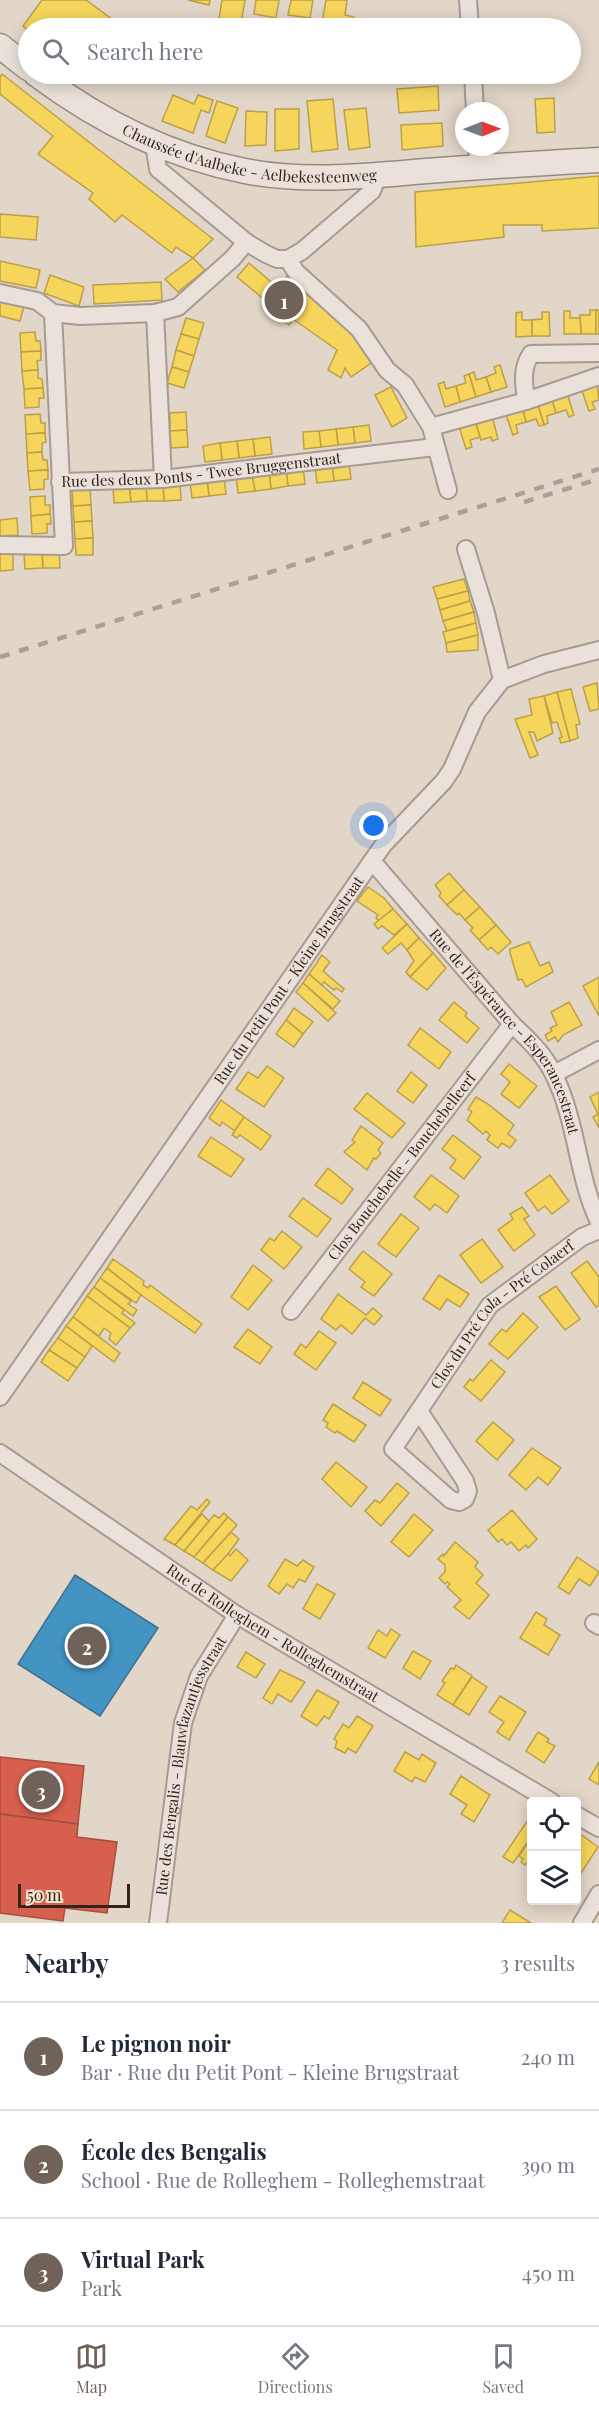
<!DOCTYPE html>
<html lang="en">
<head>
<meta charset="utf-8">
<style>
  body { margin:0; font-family:"Playfair Display",serif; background:#f2f2f3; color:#1f2937 }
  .controls { position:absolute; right:18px; bottom:18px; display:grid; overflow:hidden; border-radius:6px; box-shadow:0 3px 15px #0003 }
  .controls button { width:54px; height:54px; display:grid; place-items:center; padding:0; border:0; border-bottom:2px solid #e0e1e3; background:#fff; color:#1f2937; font:30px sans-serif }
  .compass { position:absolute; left:455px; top:102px; width:54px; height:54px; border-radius:50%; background:#fff; box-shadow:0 3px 15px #0003; rotate:89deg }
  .scale { position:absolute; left:18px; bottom:15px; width:112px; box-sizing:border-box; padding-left:6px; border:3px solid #33231b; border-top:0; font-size:16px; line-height:21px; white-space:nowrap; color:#33231b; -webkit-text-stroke:4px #f4e2cd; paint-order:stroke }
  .you { position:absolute; left:374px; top:826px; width:21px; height:21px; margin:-15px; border:4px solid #fff; border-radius:50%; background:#1a73e8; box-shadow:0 0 0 9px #1a73e833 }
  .badge { display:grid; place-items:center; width:39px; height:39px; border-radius:50%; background:#706258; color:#fff; font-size:20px; font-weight:700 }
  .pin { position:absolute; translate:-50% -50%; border:3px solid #fff; box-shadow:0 2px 6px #0006 }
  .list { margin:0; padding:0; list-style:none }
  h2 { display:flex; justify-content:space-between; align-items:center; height:78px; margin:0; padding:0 24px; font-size:26px }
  h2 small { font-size:20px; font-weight:400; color:#747a83 }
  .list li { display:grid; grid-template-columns:39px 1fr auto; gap:18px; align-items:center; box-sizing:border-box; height:108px; padding:0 24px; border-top:2px solid #e0e1e3 }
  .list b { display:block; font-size:22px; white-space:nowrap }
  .list p { margin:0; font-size:20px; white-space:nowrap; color:#747a83 }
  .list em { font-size:20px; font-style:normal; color:#747a83 }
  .icon { flex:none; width:33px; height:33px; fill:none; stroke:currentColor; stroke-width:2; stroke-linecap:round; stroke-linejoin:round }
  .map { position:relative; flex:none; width:599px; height:1923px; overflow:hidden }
  .search { position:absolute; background:#fff; box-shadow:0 3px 15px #0003; left:18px; right:18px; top:18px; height:66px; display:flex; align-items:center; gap:15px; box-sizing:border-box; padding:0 21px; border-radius:33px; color:#747a83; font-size:22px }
  .sheet { height:402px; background:#fff }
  nav { display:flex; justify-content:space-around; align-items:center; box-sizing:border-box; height:84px; border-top:2px solid #e0e1e3; background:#fff; font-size:16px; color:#747a83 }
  nav a { display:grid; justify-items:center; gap:3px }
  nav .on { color:#706258 }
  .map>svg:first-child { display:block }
</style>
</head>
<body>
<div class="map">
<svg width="599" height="1923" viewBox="0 0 599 1923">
  <rect width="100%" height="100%" fill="#e2d6c8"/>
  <g fill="#f6d55c" stroke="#bca048" stroke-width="1.5">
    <polygon points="42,0 86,0 124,28 28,30 23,26"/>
    <polygon points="188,0 210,0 209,5"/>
    <polygon points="222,0 245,0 241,23 219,19"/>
    <polygon points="256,0 279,0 276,18 254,14"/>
    <polygon points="291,0 313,0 310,18 288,15"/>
    <polygon points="326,0 347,0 345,15 354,17 352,28 321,28"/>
    <polygon points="2,74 213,239 193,258 176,247 172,253 122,215 115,222 89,199 93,193 38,154 53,136 0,94 0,77"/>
    <polygon points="438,86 439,110 399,113 397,89"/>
    <polygon points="173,95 194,104 198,95 213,100 209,113 201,110 193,133 162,121"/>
    <polygon points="554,98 555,132 537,133 535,99"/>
    <polygon points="333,99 338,149 312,152 307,101"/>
    <polygon points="217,101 238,108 225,143 206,136"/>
    <polygon points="366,108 370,147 349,150 344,110"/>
    <polygon points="275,109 299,109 299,149 275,151"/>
    <polygon points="246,111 267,112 266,145 245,146"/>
    <polygon points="442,123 443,146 402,150 401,125"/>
    <polygon points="599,176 599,228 542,231 542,225 503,225 504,237 416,247 415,192"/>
    <polygon points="0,214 38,217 36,240 0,237"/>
    <polygon points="193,258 205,270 178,292 165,279"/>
    <polygon points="0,261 40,270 36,288 0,281"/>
    <polygon points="249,263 277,287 266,301 237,277"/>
    <polygon points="50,275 84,287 79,306 44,293"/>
    <polygon points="287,276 362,340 374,361 351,377 345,368 341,378 328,370 337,350 293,319 289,325 265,306"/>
    <polygon points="161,282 162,300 94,304 93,285"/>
    <polygon points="0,300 24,306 20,321 0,316"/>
    <polygon points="590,310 596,310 596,334 581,334 580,315 590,315"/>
    <rect x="596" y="310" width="3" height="24"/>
    <polygon points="564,311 570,311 570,318 580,318 581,334 564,334"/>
    <polygon points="522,312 522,320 532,320 532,336 516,337 516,313"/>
    <polygon points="542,312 549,312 550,336 532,336 532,320 542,319"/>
    <polygon points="186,318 204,323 199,339 181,334"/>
    <polygon points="35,332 36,341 40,341 41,351 21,352 20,333"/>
    <polygon points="181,334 199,339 194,356 176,350"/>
    <polygon points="176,350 194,356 189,372 172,367"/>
    <polygon points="41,351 41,360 37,361 38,370 22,371 21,352"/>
    <polygon points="500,365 507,387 491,392 486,377 496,373 494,367"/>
    <polygon points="172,367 189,372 184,388 167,383"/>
    <polygon points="38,370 38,378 42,379 43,388 24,389 22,371"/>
    <polygon points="474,372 476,380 486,377 491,392 476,397 469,374"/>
    <polygon points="469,374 476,397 460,402 456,386 466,383 464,376"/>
    <polygon points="444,382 446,389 456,386 460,402 445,407 438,384"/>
    <polygon points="597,383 599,400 592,402 595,409 589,411 581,388"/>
    <polygon points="391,387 407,418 392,427 375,395"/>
    <polygon points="43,388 44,398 39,398 39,407 25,408 24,389"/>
    <polygon points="567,393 574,415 569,417 566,410 556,413 551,397"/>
    <polygon points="551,397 556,413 547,416 548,423 544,425 537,402"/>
    <polygon points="537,402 544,425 539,426 536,419 526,422 522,407"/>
    <polygon points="522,407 526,422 516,425 518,433 513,435 505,412"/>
    <polygon points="186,412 187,430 170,431 170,413"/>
    <polygon points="40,414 41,423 45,423 45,433 26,434 25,415"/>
    <polygon points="492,416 498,439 492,441 491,437 481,440 475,421"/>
    <polygon points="475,421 480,437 470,440 472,447 466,449 459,426"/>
    <polygon points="369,425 371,441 355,443 353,427"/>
    <polygon points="353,427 355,443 338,445 336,429"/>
    <polygon points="336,429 338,445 321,447 319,431"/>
    <polygon points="187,430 188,447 171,448 170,431"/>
    <polygon points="319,431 321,447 304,449 303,432"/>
    <polygon points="45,433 46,442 42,443 42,452 27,453 26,434"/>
    <polygon points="270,437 272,454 255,456 253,439"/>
    <polygon points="253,439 255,456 239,458 237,441"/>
    <polygon points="237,441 239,458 222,460 220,443"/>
    <polygon points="220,443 222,460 205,462 203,446"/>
    <polygon points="42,452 43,460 47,460 48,470 28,471 27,453"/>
    <polygon points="349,462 351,479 334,481 332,464"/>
    <polygon points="332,464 334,481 317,483 315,466"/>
    <polygon points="303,467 305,484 288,486 286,469"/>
    <polygon points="286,469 288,486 271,489 269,472"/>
    <polygon points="48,470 48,479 44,480 44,489 30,490 28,471"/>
    <polygon points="269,472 271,489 255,491 252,474"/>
    <polygon points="252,474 255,491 238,493 236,476"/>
    <polygon points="224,477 226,494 209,496 207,480"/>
    <polygon points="207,480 209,496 192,498 190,482"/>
    <polygon points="180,483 181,500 164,501 163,484"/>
    <polygon points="163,484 164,501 147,501 146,485"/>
    <polygon points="129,485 146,485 147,501 131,502"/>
    <polygon points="129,485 131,502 114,503 113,486"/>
    <polygon points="90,488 91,505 73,506 72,489"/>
    <polygon points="45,496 45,505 50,505 50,514 31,516 30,497"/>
    <polygon points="91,505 92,521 74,522 73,506"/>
    <polygon points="50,514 51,524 47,524 47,533 32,534 31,516"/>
    <polygon points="17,518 18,535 0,536 0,520"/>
    <polygon points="92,521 93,538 75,539 74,522"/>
    <polygon points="93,538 93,555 76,555 75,539"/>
    <polygon points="59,550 60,568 43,568 42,552"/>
    <polygon points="42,552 43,568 25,569 24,553"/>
    <polygon points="13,553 13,570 0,571 0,554"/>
    <polygon points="464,579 468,591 437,599 433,587"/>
    <polygon points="468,591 470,601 440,610 437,599"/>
    <polygon points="470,601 474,612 443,621 440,610"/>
    <polygon points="474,612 476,623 447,631 443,621"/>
    <polygon points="476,623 478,635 446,643 443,632"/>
    <polygon points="478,635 478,650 447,652 446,643"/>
    <polygon points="597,683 599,709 590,711 583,687"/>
    <polygon points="571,689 580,724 576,725 578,738 570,741 557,692"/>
    <polygon points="557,692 570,741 561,743 559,738 562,737 557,722 552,723 544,696"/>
    <polygon points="544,696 553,733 537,741 534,732 529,732 538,755 530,758 515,719 532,715 529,699"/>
    <polygon points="449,873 464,890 447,905 439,896 441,893 435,885"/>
    <polygon points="368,887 384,898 393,909 379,921 376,918 378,915 357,901"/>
    <polygon points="464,890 480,907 465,920 459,913 457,915 447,905"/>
    <polygon points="480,907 496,925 479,940 470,930 473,928 465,920"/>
    <polygon points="393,909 407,924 394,935 382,926 378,929 374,924"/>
    <polygon points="407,924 419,938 407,950 401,943 388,954 382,948"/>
    <polygon points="496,925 511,942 498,954 491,947 488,950 479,940"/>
    <polygon points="419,938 433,953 410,977 406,972 414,961 407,950"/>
    <polygon points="529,942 540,966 549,962 553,972 526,987 522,979 518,980 510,953 510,949"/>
    <polygon points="433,953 446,968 427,990 410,977"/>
    <polygon points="322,955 330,962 323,971 344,989 342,992 336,988 334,990 324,982 322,985 309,974"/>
    <polygon points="309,974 340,1001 333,1009 303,983"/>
    <polygon points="599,977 599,1016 583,986"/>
    <polygon points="303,983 336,1013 328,1021 296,992"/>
    <polygon points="454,1002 467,1013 465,1016 479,1028 467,1043 439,1020"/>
    <polygon points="569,1002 582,1025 563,1035 558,1042 555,1037 548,1041 545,1035 552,1031 550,1028 557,1025 551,1012"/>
    <polygon points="294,1008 313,1022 303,1034 286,1020"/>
    <polygon points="286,1020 303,1034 294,1047 276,1034"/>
    <polygon points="420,1028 451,1052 439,1069 408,1045"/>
    <polygon points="509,1064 537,1086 519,1108 501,1094 510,1082 501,1074"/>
    <polygon points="267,1066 284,1078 264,1107 236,1089 248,1072 258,1078"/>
    <polygon points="411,1072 427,1085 413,1103 397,1091"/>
    <polygon points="599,1092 599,1128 593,1117 598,1114 590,1097"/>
    <polygon points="367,1093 405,1123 392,1138 354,1109"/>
    <polygon points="476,1097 488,1104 514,1125 508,1134 516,1140 510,1148 502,1143 498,1148 487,1140 490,1135 486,1131 483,1134 467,1120 472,1112 468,1109"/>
    <polygon points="221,1100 244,1117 235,1131 222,1122 220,1126 209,1118"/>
    <polygon points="244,1117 271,1136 261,1150 240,1135 237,1138 232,1135"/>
    <polygon points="361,1126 383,1143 378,1150 381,1153 376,1159 374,1158 367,1170 344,1152 355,1142 352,1140"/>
    <polygon points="453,1135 481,1157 464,1179 450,1168 456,1160 442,1149"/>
    <polygon points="211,1137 244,1159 231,1177 198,1156"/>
    <polygon points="328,1168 353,1189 342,1204 315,1185"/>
    <polygon points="431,1175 459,1196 447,1213 435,1204 430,1210 414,1197"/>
    <polygon points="550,1175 569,1201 552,1214 545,1206 538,1211 525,1193"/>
    <polygon points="303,1198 331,1219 317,1237 289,1216"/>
    <polygon points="522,1207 529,1216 524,1219 535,1235 514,1251 498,1230 513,1219 510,1214"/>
    <polygon points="401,1214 419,1228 396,1257 378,1244"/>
    <polygon points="282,1231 302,1247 284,1269 261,1250 270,1238 274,1241"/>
    <polygon points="482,1239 503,1267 481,1283 460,1255"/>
    <polygon points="363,1251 392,1274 374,1296 361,1287 365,1282 349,1269"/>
    <polygon points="113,1259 144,1281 143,1285 148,1288 150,1285 202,1324 195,1333 141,1295 107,1268"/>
    <polygon points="587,1261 599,1277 599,1305 596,1307 571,1273"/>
    <polygon points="253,1265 272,1280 248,1310 231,1297"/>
    <polygon points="107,1268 141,1295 136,1303 100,1278"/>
    <polygon points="439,1275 469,1294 460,1307 447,1299 440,1310 423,1299"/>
    <polygon points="100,1278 131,1301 128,1304 137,1310 133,1316 94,1287"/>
    <polygon points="556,1286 580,1319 565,1330 539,1297"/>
    <polygon points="94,1287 124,1310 122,1313 135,1323 130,1328 87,1296"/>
    <polygon points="338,1294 366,1315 373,1308 382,1316 374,1325 365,1318 352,1334 341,1325 336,1330 321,1319"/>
    <polygon points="87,1296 130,1328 116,1345 109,1339 111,1333 104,1328 99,1336 73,1317"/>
    <polygon points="523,1313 538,1327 508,1359 489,1344 502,1329 506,1332"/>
    <polygon points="73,1317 120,1353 114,1362 66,1326"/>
    <polygon points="66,1326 92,1346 85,1357 58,1338"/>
    <polygon points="248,1329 272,1347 260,1364 234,1347"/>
    <polygon points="319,1331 336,1343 316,1370 294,1354 301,1344 306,1348"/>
    <polygon points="58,1338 85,1357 77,1368 49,1350"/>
    <polygon points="49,1350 77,1368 68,1381 41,1362"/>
    <polygon points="491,1360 505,1372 481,1401 464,1387 470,1379 473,1381"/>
    <polygon points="363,1382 391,1400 380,1416 353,1398"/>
    <polygon points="333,1404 366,1425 354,1442 337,1431 335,1433 326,1427 328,1423 323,1420"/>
    <polygon points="493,1422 514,1440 497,1460 476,1441"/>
    <polygon points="532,1448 561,1468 548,1485 538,1477 526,1490 509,1475"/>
    <polygon points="336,1462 367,1487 351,1507 322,1479"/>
    <polygon points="397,1483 409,1493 381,1526 365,1511 375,1500 380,1503"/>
    <polygon points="207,1499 210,1502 175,1545 164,1539 191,1506 197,1510"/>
    <polygon points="512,1510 537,1539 528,1548 526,1545 519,1551 511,1542 507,1545 502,1539 498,1542 488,1530"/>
    <polygon points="224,1513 228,1517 194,1557 184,1551 214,1515 219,1518"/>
    <polygon points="202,1514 209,1521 184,1551 175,1545"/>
    <polygon points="414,1514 433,1530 409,1557 391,1542"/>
    <polygon points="228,1517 237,1525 231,1532 203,1563 194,1557"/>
    <polygon points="231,1532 239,1539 228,1554 213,1570 203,1563"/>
    <polygon points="455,1542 478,1562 475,1567 483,1575 476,1583 489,1595 469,1619 454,1607 461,1600 447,1587 450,1584 447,1582 445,1584 439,1578 445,1572 445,1565 438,1559 443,1554 444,1556"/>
    <polygon points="236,1549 248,1560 231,1581 213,1570 228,1554 230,1556"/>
    <polygon points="577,1557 599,1572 590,1586 579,1579 569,1594 558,1587"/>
    <polygon points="285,1559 297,1566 303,1560 314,1567 305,1582 299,1579 293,1588 287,1584 279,1594 268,1586"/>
    <polygon points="317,1584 335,1594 320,1619 303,1609"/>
    <polygon points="536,1612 547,1619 544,1625 560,1635 548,1655 520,1638"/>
    <polygon points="391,1629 400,1635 385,1658 368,1648 378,1630 387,1636"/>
    <polygon points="413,1651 431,1661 420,1679 403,1668"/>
    <polygon points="246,1652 265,1664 256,1678 237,1667"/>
    <polygon points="456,1665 472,1676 453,1705 437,1695 445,1683 442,1681 451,1668 454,1669"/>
    <polygon points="280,1670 305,1682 291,1702 278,1694 272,1704 263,1698"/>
    <polygon points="472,1677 487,1687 469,1715 453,1705"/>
    <polygon points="317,1690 339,1702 329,1719 324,1716 317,1726 301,1716"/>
    <polygon points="500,1696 526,1712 509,1740 497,1732 504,1722 489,1712"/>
    <polygon points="357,1716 373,1726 356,1753 348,1748 345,1753 335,1748 337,1741 334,1739 343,1724 349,1728"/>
    <polygon points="538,1732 549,1739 547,1742 555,1746 544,1763 526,1751"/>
    <polygon points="405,1752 419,1760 422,1754 436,1763 425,1782 415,1777 412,1782 394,1771"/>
    <polygon points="599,1762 599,1785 589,1779"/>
    <polygon points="461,1776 490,1795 474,1822 461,1814 467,1805 450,1794"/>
    <polygon points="532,1814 532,1836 513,1863 503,1857"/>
    <polygon points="576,1831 598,1847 576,1881"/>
    <polygon points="532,1836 532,1857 525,1865 521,1862 523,1859 519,1856"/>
    <polygon points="510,1910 531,1923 502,1923"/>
  </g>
  <g fill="#d6604d" stroke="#a54e3e" stroke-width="1.5">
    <polygon points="0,1757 84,1766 78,1824 0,1814"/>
    <polygon points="0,1814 78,1824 77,1837 117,1842 107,1913 65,1908 63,1921 0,1913"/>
  </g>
  <polygon fill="#4393c3" stroke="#3e7191" stroke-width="1.5" points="75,1575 158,1628 100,1716 18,1664"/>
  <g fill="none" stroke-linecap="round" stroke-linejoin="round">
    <defs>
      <g id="minor">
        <polyline points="468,0 470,28"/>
        <polyline points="473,74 475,111"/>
        <polyline points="154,144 158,169 246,242 266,254 277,259 288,259 302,251 372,191 378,175"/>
        <polyline points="477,147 479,167"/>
        <polyline points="288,259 296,272 359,329 387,370 405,385 431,427 448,490"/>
        <polyline points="0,293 37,301 53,313 80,316 155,313 178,307 233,258 246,242"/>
        <polyline points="155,313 163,479"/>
        <path d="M526 401C524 383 521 369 531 354L599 353"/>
        <polyline points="431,427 526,401 599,376"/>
        <path id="s1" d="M60 482 163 479 435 447"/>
        <polyline points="0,545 64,546 53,313"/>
        <polyline points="466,549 486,613 502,680"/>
        <polyline points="502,680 544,664 599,650"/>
        <path id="s2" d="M372 861 512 1024C528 1039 545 1055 554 1075 577 1121 577 1176 599 1222"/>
        <polyline points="554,1074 599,1050"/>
        <path id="s3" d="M291 1311 512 1024"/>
        <path id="s4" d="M0 1397 372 861 384 844 444 781 452 769 477 712 502 680"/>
        <path id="s5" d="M419 1411 465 1481 468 1491 465 1499 459 1502 451 1500 393 1449 490 1305 582 1237 599 1230"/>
        <path id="s6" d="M0 1453 237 1615 552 1802"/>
        <polyline points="594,1623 599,1626"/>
        <polyline points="576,1815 599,1828"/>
        <path id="s7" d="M158 1923 183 1723 199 1676 237 1615"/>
        <polyline points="582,1923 599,1894"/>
      </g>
      <g id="secondary">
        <polyline points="0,46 28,68"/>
        <path id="s8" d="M36 74C99 121 167 156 245 171 304 183 367 176 426 171 484 167 541 163 599 160"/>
      </g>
    </defs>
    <use href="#minor" stroke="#a69b92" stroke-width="20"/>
    <use href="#secondary" stroke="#968b82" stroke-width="27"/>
    <use href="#minor" stroke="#eae2da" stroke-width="16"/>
    <use href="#secondary" stroke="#eae2da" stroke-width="24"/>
    <g stroke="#a8a19b" stroke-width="4.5" stroke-dasharray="10 10" stroke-linecap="butt">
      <polyline points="524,502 599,479"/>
      <polyline points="0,657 599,469"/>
    </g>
  </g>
  <g text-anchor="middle" stroke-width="6" stroke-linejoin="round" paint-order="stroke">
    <g font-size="15" fill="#33231b" stroke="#f4e2cd">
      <text dy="5" stroke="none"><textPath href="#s8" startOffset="234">Chaussée d'Aalbeke - Aelbekesteenweg</textPath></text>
      <text dy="5" stroke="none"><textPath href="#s1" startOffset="142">Rue des deux Ponts - Twee Bruggenstraat</textPath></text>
      <text dy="5" stroke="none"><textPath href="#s4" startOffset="507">Rue du Petit Pont - Kleine Brugstraat</textPath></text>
      <text dy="5" stroke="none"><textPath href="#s2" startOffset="218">Rue de l'Éspérance - Esperancestraat</textPath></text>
      <text dy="5" stroke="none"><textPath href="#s3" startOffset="182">Clos Bouchebelle - Bouchebelleerf</textPath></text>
      <text dy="5" stroke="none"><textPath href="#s5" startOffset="370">Clos du Pré Cola - Pré Colaerf</textPath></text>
      <text dy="5" stroke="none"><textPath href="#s6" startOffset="327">Rue de Rolleghem - Rolleghemstraat</textPath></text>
      <text dy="5" stroke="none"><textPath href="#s7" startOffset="162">Rue des Bengalis - Blauwfazantjesstraat</textPath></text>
    </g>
  </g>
</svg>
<div class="controls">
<button><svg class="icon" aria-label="locate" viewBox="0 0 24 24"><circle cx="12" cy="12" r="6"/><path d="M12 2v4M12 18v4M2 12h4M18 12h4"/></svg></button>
<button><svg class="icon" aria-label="layers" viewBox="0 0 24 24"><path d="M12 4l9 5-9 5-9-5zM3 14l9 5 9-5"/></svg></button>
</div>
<svg class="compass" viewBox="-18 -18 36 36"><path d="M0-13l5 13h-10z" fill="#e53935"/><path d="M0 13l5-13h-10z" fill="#747a83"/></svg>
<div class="scale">50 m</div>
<div class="you"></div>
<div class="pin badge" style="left:284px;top:300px">1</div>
<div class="pin badge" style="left:87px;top:1646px">2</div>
<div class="pin badge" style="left:41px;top:1790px">3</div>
<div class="search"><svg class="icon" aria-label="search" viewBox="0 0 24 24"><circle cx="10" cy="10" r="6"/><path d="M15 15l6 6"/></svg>Search here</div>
</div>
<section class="sheet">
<h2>Nearby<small>3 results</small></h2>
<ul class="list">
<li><span class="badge">1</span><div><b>Le pignon noir</b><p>Bar · Rue du Petit Pont - Kleine Brugstraat</p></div><em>240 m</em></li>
<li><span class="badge">2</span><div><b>École des Bengalis</b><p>School · Rue de Rolleghem - Rolleghemstraat</p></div><em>390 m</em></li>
<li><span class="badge">3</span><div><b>Virtual Park</b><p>Park</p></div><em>450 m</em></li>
</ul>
</section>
<nav>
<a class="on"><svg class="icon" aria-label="map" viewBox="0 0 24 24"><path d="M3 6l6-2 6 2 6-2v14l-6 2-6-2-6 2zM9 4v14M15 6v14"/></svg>Map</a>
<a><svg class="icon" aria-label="directions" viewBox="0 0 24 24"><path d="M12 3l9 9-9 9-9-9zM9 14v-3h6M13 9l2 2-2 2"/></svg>Directions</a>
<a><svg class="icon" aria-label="saved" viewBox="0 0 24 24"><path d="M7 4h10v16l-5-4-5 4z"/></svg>Saved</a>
</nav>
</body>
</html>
